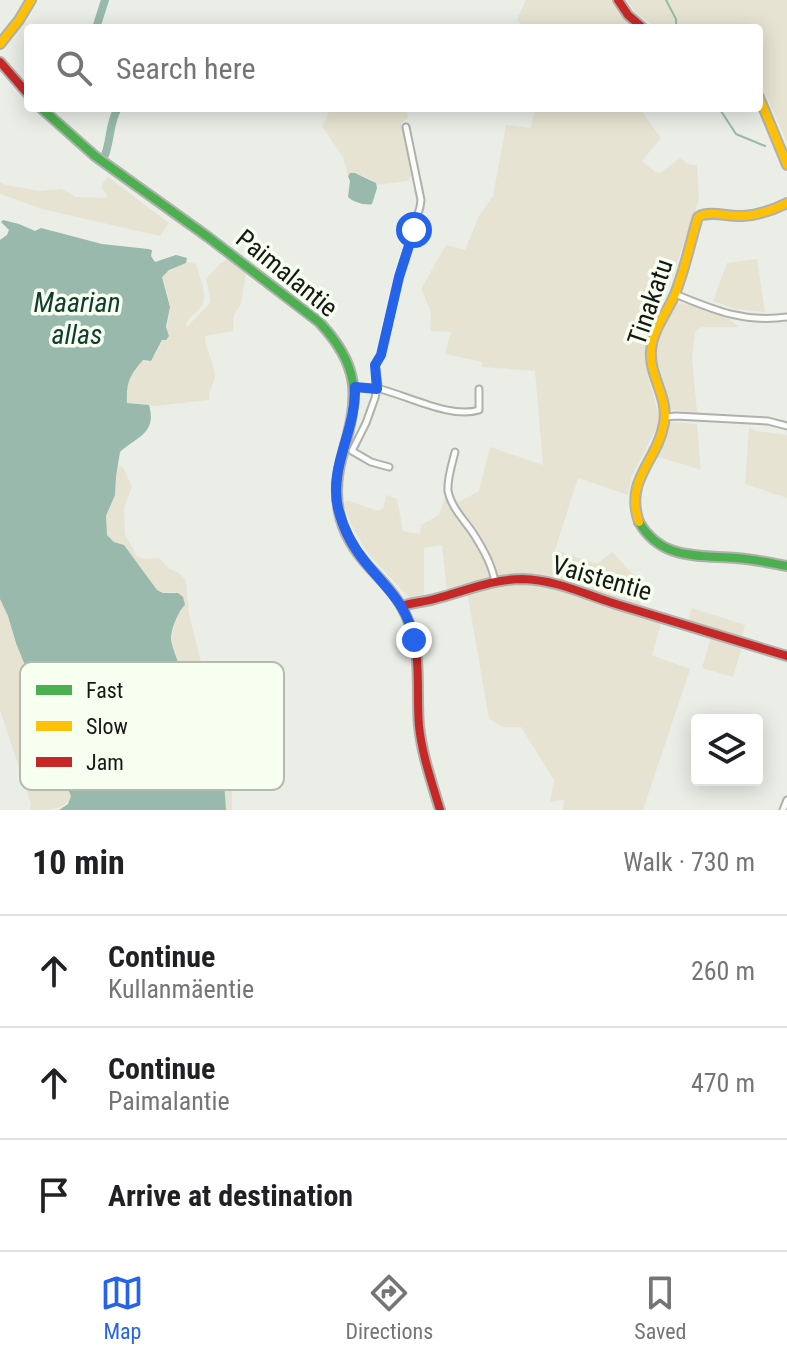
<!DOCTYPE html>
<html lang="en">
<head>
<meta charset="utf-8">
<style>
  body { margin:0; font-family:"Roboto Condensed",sans-serif; background:#f2f2f2; color:#202124 }
  .controls { position:absolute; right:24px; bottom:24px; display:grid; overflow:hidden; border-radius:8px; box-shadow:0 4px 20px #0003 }
  .controls button { width:72px; height:72px; display:grid; place-items:center; padding:0; border:0; border-bottom:2px solid #e0e0e0; background:#fff; color:#202124; font:40px sans-serif }
  .stop { position:absolute; width:24px; height:24px; margin:-18px; border:6px solid #2563eb; border-radius:50%; background:#fff }
  .stop.end { background:#2563eb; border-color:#fff; box-shadow:0 2px 8px #0008 }
  .list { margin:0; padding:0; list-style:none }
  h2 { display:flex; justify-content:space-between; align-items:center; height:104px; margin:0; padding:0 32px; font-size:34px }
  h2 small { font-size:26px; font-weight:400; color:#757577 }
  .list li { display:grid; grid-template-columns:52px 1fr auto; gap:24px; align-items:center; box-sizing:border-box; height:112px; padding:0 32px; border-top:2px solid #e0e0e0 }
  .list b { display:block; font-size:30px; white-space:nowrap }
  .list p { margin:0; font-size:26px; white-space:nowrap; color:#757577 }
  .list em { font-size:26px; font-style:normal; color:#757577 }
  .icon { flex:none; width:44px; height:44px; fill:none; stroke:currentColor; stroke-width:2; stroke-linecap:round; stroke-linejoin:round }
  .map { position:relative; flex:none; width:787px; height:810px; overflow:hidden }
  .search { position:absolute; background:#fff; box-shadow:0 4px 20px #0003; left:24px; right:24px; top:24px; height:88px; display:flex; align-items:center; gap:20px; box-sizing:border-box; padding:0 28px; border-radius:8px; color:#757577; font-size:30px }
  .sheet { height:440px; background:#fff }
  nav { display:flex; justify-content:space-around; align-items:center; box-sizing:border-box; height:112px; border-top:2px solid #e0e0e0; background:#fff; font-size:22px; color:#757577 }
  nav a { display:grid; justify-items:center; gap:4px }
  nav .on { color:#2563eb }
  .map>svg:first-child { display:block }
</style>
</head>
<body>
<div class="map">
<svg width="787" height="810" viewBox="0 0 787 810">
  <rect width="100%" height="100%" fill="#eaeee7"/>
  <g fill="#e7e3d2">
    <polygon points="526,0 614,0 631,24 629,28 538,28 521,26 517,19"/>
    <polygon points="627,0 787,0 787,143 768,99 759,84 759,28 656,28 635,12"/>
    <path d="M331 108H407L408 118 401 123 411 176 408 181 377 185C373 179 358 173 350 173L348 176 343 157 322 126Z"/>
    <path d="M535 108H639L661 138 642 161 654 171 660 173 680 158 688 164 697 165 699 200 667 291 646 336 645 349 646 367 659 416V423L631 478 628 495 578 478 555 550 597 564 612 552C623 562 629 573 642 580L640 602 642 607C593 591 548 567 495 576 479 579 462 587 447 592L442 545 424 548V595L410 599 366 551 351 524 343 504 346 500 379 511 383 509 386 495 397 499 403 531 420 534 421 525 439 515 445 498 459 502 479 491 490 447 543 465 535 371 482 367V362L445 354 451 332 430 331 431 312 421 289 446 245 465 250 479 216 493 196 506 125 531 128Z"/>
    <polygon points="108,177 169,223 160,236 42,209 0,194 0,182 6,185 40,191 62,189 76,197 107,198 107,195 101,186"/>
    <path d="M228 258 246 273 241 304 234 315 233 331 205 336C205 349 214 362 215 375 215 385 208 389 209 400L156 406 127 403C126 382 130 375 143 360L148 362C161 353 169 325 170 309 170 300 165 286 162 277L169 270 188 262 196 264C199 275 207 292 203 303 199 314 187 314 186 328L211 302 206 279 218 266Z"/>
    <polygon points="757,259 765,312 736,309 713,301 727,263"/>
    <path d="M677 302 687 305 689 302 722 314 739 327H702L695 332 692 358 697 413 667 409C653 359 643 347 677 302Z"/>
    <polygon points="670,422 697,424 701,470 655,456 656,448"/>
    <polygon points="749,427 756,431 787,435 787,498 745,484"/>
    <path d="M119 466 123 467 132 487 124 507 125 534 137 556 146 559 159 558 168 568 179 573 186 580 189 614 202 666 213 698 216 730 232 785V810H226C225 792 222 755 205 747 203 731 203 704 194 690 193 689 191 688 189 686 182 677 174 650 171 638L179 610 175 592 163 593 157 590 124 545 114 542 107 535 106 517 115 495 116 477Z"/>
    <polygon points="523,582 550,584 662,620 652,655 690,669 643,810 563,810 564,800 550,802 554,780 521,727 503,727 489,719 467,592"/>
    <path d="M0 599 8 616 16 643 34 688 58 767 71 797C66 810 46 810 30 810L31 804 0 710Z"/>
    <polygon points="692,608 745,625 742,637 688,620"/>
    <polygon points="711,637 742,647 733,677 702,668"/>
  </g>
  <g fill="#98b9ac">
    <path d="M350 173H355L376 183 377 188 372 204C366 206 353 202 348 197L350 181 348 176Z"/>
    <path d="M3 220 19 224 35 231 41 228 102 244 148 249 152 250 151 256 155 262 176 255 187 258 186 263 169 270 162 277 170 307 166 327 169 336 166 340H162L151 361 143 360C130 375 126 382 127 403L149 405C157 433 138 436 120 452L116 477 115 495 106 516 107 535 114 542 124 545 157 590 163 593H178L183 597 185 605C178 611 171 630 171 639 171 645 183 675 186 681 190 687 195 690 197 696 204 712 203 730 205 747 224 756 225 792 226 810H59L68 804 71 796 58 767 34 688 16 643 8 616 0 599V240L7 235 9 230 1 222Z"/>
  </g>
  <g fill="none" stroke-linecap="round" stroke-linejoin="round">
    <g stroke="#98b9ac" stroke-width="2">
      <polyline points="666,0 676,19 676,28"/>
      <polyline points="719,108 736,134 765,146"/>
    </g>
    <g stroke="#98b9ac" stroke-width="8">
      <polyline points="96,28 105,0"/>
      <path d="M105 155C111 139 109 123 118 108"/>
    </g>
    <defs>
      <g id="street">
        <path d="M675 294C714 310 744 323 787 317"/>
        <path d="M355 387C363 388 372 388 380 389 408 396 452 419 479 410V389"/>
        <polyline points="666,417 676,416 768,421 787,426"/>
        <path d="M455 452C452 464 447 479 448 491 451 506 462 518 471 530 481 545 493 565 495 583"/>
        <polyline points="389,467 371,462 352,451 366,423 375,398 378,384 375,365 381,355 399,277 420,207 421,200 406,127"/>
        <polyline points="783,810 787,800"/>
      </g>
      <g id="fast">
        <path d="M41 108 95 156 208 237 319 322C359 364 360 395 344 449"/>
        <path d="M639 522C661 560 697 555 736 558 753 559 770 563 787 566"/>
      </g>
      <g id="slow">
        <polyline points="0,44 19,20 31,0"/>
        <polyline points="759,97 787,165"/>
        <path d="M639 522C624 479 658 461 664 423 669 398 649 376 651 351 652 330 667 313 675 294 685 269 690 243 698 217 709 210 729 217 743 216 759 215 773 210 787 203"/>
      </g>
      <g id="jam">
        <polyline points="618,0 628,15 643,28"/>
        <polyline points="0,62 28,94"/>
        <path d="M344 449C330 495 336 532 370 568 386 585 401 600 409 623 422 656 416 692 419 726 422 755 432 783 440 810"/>
        <path d="M402 606C414 602 426 602 438 598 465 591 493 579 522 579 557 580 584 594 616 604 673 621 730 639 787 656"/>
      </g>
    </defs>
    <use href="#street" stroke="#aeb1ac" stroke-width="9"/>
    <use href="#fast" stroke="#aeb1ac" stroke-width="12"/>
    <use href="#slow" stroke="#aeb1ac" stroke-width="12"/>
    <use href="#jam" stroke="#aeb1ac" stroke-width="12"/>
    <use href="#street" stroke="#fcfcfb" stroke-width="5"/>
    <use href="#fast" stroke="#4caf50" stroke-width="8"/>
    <use href="#slow" stroke="#ffc107" stroke-width="8"/>
    <use href="#jam" stroke="#c62828" stroke-width="8"/>
  </g>
  <g fill="none" stroke-linecap="round" stroke-linejoin="round">
    <path stroke="#2563eb" stroke-width="10" d="M414 640C407 604 387 589 366 563 353 547 343 528 338 508 328 467 357 429 355 387L377 389 375 365 381 355 399 277 414 230"/>
  </g>
  <g text-anchor="middle" stroke-width="7" stroke-linejoin="round" paint-order="stroke">
    <g font-size="26" fill="#161813" stroke="#f7fff1">
      <text transform="translate(287 273) rotate(39)" y="9">Paimalantie</text>
      <text transform="translate(650 302) rotate(-71)" y="9">Tinakatu</text>
      <text transform="translate(602 578) rotate(16)" y="9">Vaistentie</text>
    </g>
    <g font-size="28" font-style="italic" fill="#123b2f" stroke="#f7fff1">
      <text x="77" y="312">Maarian<tspan x="77" dy="32">allas</tspan></text>
    </g>
  </g>
  <rect x="20" y="662" width="264" height="128" rx="12" fill="#f7fff1" stroke="#b4baae" stroke-width="2"/>
  <rect x="36" y="685" width="36" height="10" fill="#4caf50"/>
  <rect x="36" y="721" width="36" height="10" fill="#ffc107"/>
  <rect x="36" y="757" width="36" height="10" fill="#c62828"/>
  <g font-size="22" fill="#161813">
    <text x="86" y="698">Fast</text>
    <text x="86" y="734">Slow</text>
    <text x="86" y="770">Jam</text>
  </g>
</svg>
<div class="controls">
<button><svg class="icon" aria-label="layers" viewBox="0 0 24 24"><path d="M12 4l9 5-9 5-9-5zM3 14l9 5 9-5"/></svg></button>
</div>
<div class="stop" style="left:414px;top:230px"></div>
<div class="stop end" style="left:414px;top:640px"></div>
<div class="search"><svg class="icon" aria-label="search" viewBox="0 0 24 24"><circle cx="10" cy="10" r="6"/><path d="M15 15l6 6"/></svg>Search here</div>
</div>
<section class="sheet">
<h2>10 min<small>Walk · 730 m</small></h2>
<ul class="list">
<li><svg class="icon" aria-label="ahead" viewBox="0 0 24 24"><path d="M12 20V5M6 11l6-6 6 6"/></svg><div><b>Continue</b><p>Kullanmäentie</p></div><em>260 m</em></li>
<li><svg class="icon" aria-label="ahead" viewBox="0 0 24 24"><path d="M12 20V5M6 11l6-6 6 6"/></svg><div><b>Continue</b><p>Paimalantie</p></div><em>470 m</em></li>
<li><svg class="icon" aria-label="arrive" viewBox="0 0 24 24"><path d="M6 21V4h12l-3 4 3 4H6"/></svg><div><b>Arrive at destination</b></div></li>
</ul>
</section>
<nav>
<a class="on"><svg class="icon" aria-label="map" viewBox="0 0 24 24"><path d="M3 6l6-2 6 2 6-2v14l-6 2-6-2-6 2zM9 4v14M15 6v14"/></svg>Map</a>
<a><svg class="icon" aria-label="directions" viewBox="0 0 24 24"><path d="M12 3l9 9-9 9-9-9zM9 14v-3h6M13 9l2 2-2 2"/></svg>Directions</a>
<a><svg class="icon" aria-label="saved" viewBox="0 0 24 24"><path d="M7 4h10v16l-5-4-5 4z"/></svg>Saved</a>
</nav>
</body>
</html>
